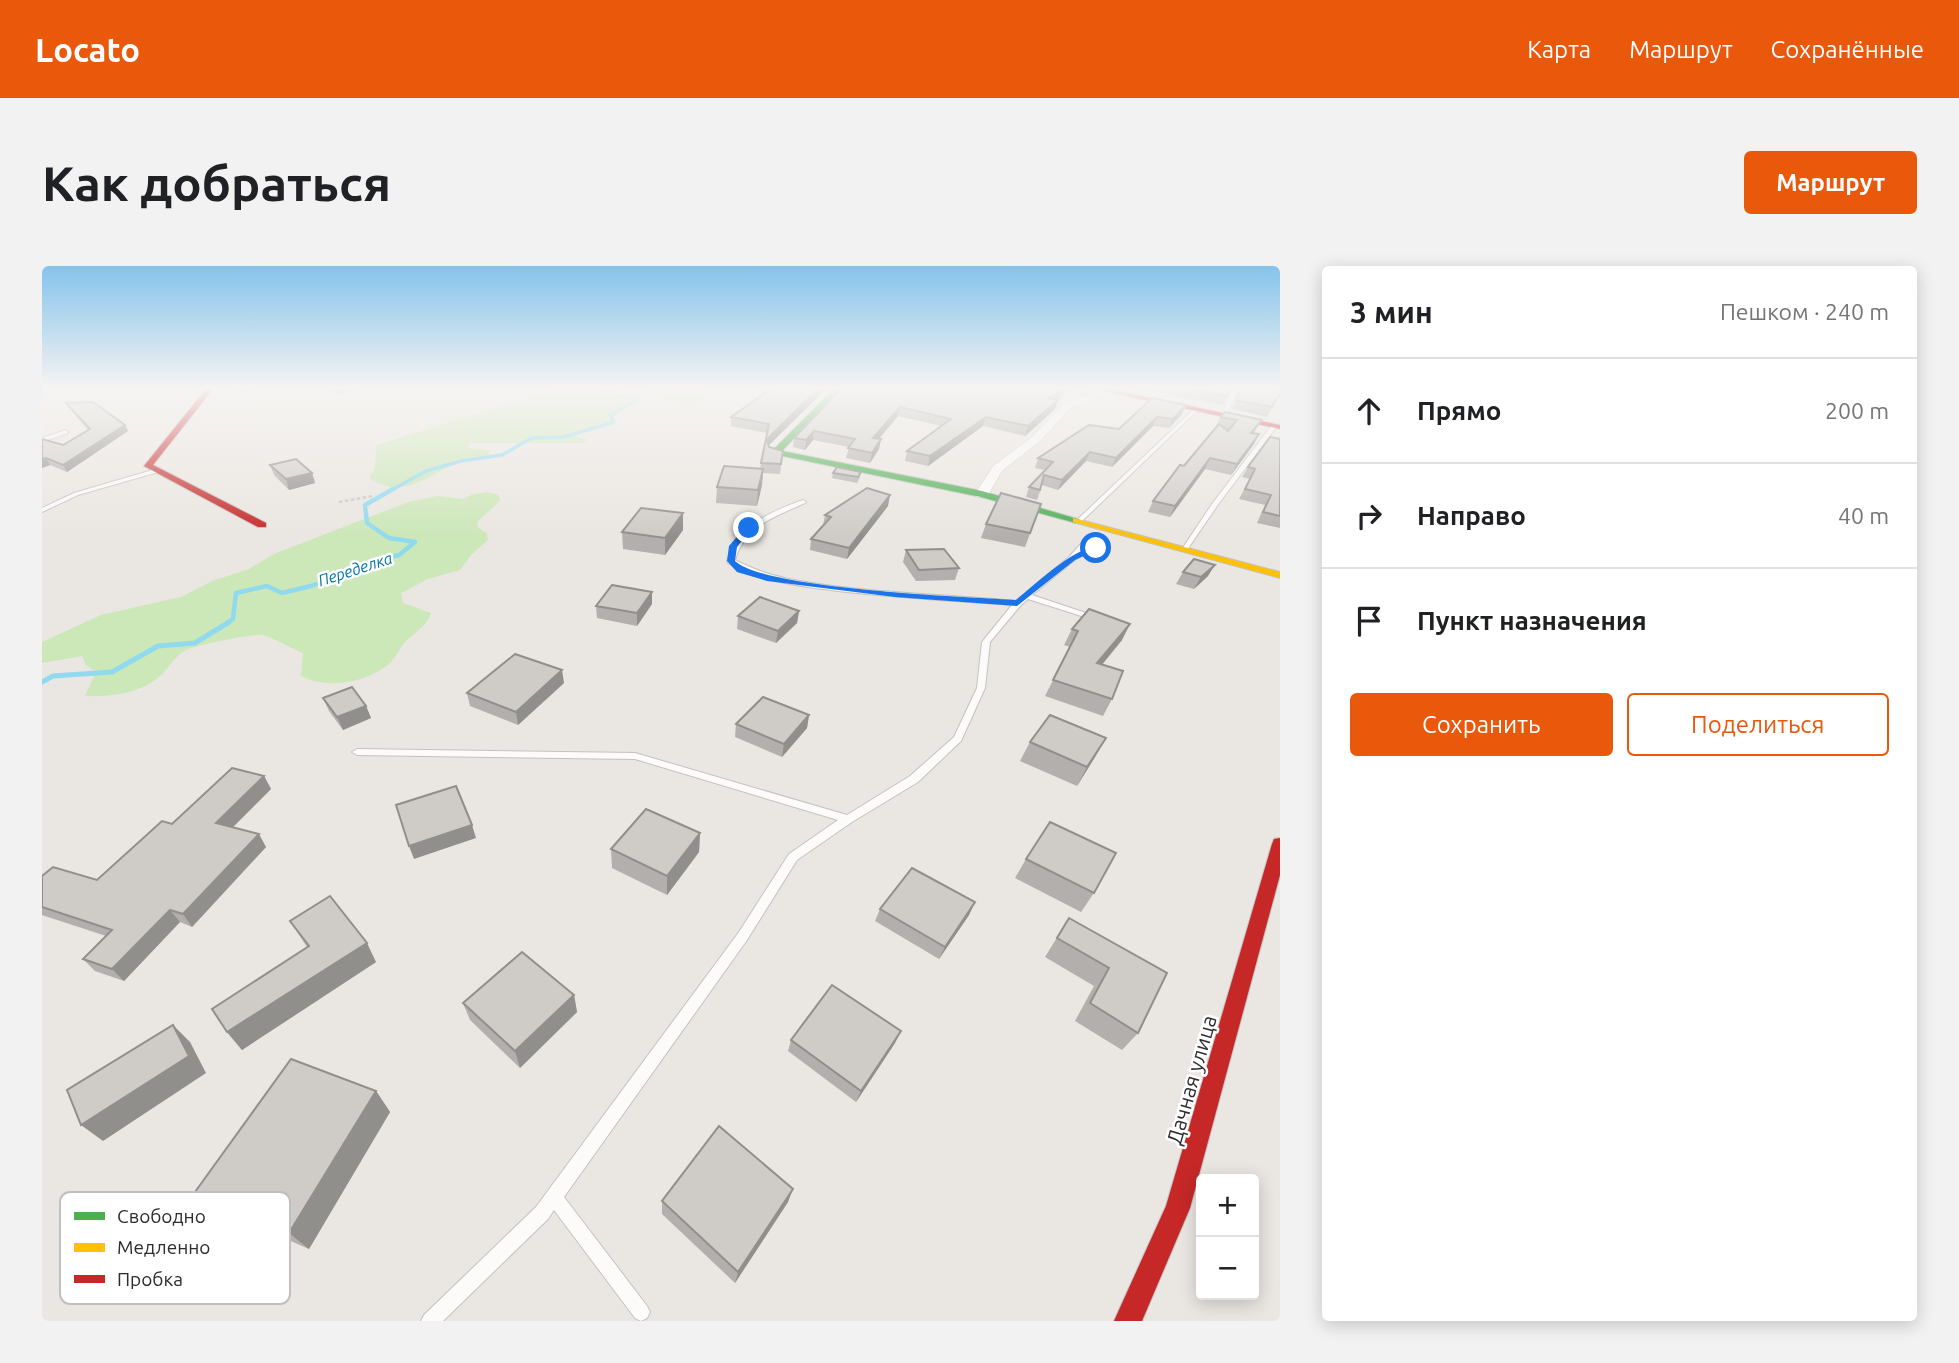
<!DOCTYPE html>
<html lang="ru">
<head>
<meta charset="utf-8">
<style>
  body { margin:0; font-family:Ubuntu,sans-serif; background:#f2f2f2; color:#202124 }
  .controls { position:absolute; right:21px; bottom:21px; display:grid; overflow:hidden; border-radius:7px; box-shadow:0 4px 18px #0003 }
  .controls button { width:63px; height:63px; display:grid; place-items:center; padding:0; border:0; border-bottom:2px solid #e0e0e0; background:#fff; color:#202124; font:35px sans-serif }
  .stop { position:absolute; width:21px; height:21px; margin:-16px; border:5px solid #1a73e8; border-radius:50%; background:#fff }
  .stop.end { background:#1a73e8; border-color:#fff; box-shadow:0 2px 7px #0008 }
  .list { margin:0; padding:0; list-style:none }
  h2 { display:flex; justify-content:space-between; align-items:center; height:91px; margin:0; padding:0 28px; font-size:30px }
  h2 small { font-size:23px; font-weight:400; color:#757577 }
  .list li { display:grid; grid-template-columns:46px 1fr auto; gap:21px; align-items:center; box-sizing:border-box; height:105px; padding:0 28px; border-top:2px solid #e0e0e0 }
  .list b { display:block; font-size:26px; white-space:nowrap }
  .list em { font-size:23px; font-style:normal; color:#757577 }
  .actions { display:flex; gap:14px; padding:21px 28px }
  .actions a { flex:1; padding:16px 0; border:2px solid #ea580c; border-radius:7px; text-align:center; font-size:24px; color:#ea580c }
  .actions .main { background:#ea580c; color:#fff }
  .icon { flex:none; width:38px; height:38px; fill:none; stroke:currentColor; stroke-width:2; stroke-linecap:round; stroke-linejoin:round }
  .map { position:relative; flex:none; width:1238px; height:1055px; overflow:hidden; border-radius:7px }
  header { display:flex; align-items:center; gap:42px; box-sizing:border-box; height:98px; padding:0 35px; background:#ea580c; color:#fff }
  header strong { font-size:33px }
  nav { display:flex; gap:38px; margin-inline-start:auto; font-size:24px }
  .intro { display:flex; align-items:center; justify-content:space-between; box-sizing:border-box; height:168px; padding:0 42px }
  h1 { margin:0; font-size:49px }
  .button { padding:18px 32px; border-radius:7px; background:#ea580c; color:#fff; font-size:24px; font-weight:700 }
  main { display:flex; gap:42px; padding:0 42px }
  aside { flex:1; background:#fff; border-radius:7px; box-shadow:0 4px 18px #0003 }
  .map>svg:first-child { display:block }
</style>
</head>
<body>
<header>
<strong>Locato</strong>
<nav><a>Карта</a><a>Маршрут</a><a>Сохранённые</a></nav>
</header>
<div class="intro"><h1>Как добраться</h1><a class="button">Маршрут</a></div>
<main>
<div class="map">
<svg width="1238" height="1055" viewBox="0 0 1238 1055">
  <rect width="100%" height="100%" fill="#eae6e1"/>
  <g fill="#cce7b8">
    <path d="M514 123H577L576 126 595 135 581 143 566 158 533 170 542 173 544 177H427L426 182 448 184 446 189C436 193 425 195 414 198 382 211 362 234 327 212L332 204 335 179Z"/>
    <path d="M593 123H645L662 127 663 131 648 141C627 137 613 128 593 123Z"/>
    <path d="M446 226 457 229 458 235 435 256 436 262 445 267 446 274 430 288 418 304 386 313 359 327 361 337 389 347C384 361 374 365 364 375 357 382 354 392 347 398 321 418 287 423 259 410L261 387C251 383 229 371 221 369 213 367 149 380 142 385 134 390 129 398 123 405 104 427 70 431 43 430L54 406 44 399 40 390 0 397V376L59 349 139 331 170 315 207 303 232 288 366 236 395 230 422 233 431 228Z"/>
  </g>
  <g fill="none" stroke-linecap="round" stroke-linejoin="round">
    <polyline stroke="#90daf0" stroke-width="3.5" points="348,225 384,205 419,195 460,189 490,172 522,171 572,156 568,149 595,134 555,123"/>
    <polyline stroke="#90daf0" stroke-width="4.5" points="184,358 191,353 194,327 225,320 240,327 269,320 339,293 357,289 373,276 347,272 325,257 323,239 351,223"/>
    <polyline stroke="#90daf0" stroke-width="5" points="0,416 11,410 70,406 116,380 153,377 187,356"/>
    <defs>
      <g id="lane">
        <polygon points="1191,123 1196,123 1184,149 1179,150"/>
        <polygon points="1152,143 1156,144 1040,255 1036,255 1036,253"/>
        <polygon points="1230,159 1235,160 1175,240 1145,284 1141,284 1140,283 1170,238"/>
        <polygon points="24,164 26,167 0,176 0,172"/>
        <polygon points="114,203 116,204 116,206 36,229 0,246 0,242 32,227"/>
        <path d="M761 234 764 236 763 237C733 251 703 259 693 294 728 313 768 317 807 322 863 328 919 330 974 335L1027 291 1045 271 1047 270 1050 272 1040 285 1060 276 1065 277 1034 293 990 329 1059 352 1058 354H1052L986 333 979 339 948 376 943 422 919 475 876 516 810 556 755 594 705 674 522 931 605 1040 608 1046 605 1052 599 1055 593 1052 512 944 506 953 401 1055H379L382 1049 494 941 697 666 747 588 796 554 593 493 315 489 310 486 315 483 593 487 805 549 868 510 912 471 935 422 940 376 970 339C915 335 860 332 805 326 764 321 723 317 686 297L685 295C696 259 728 246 761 234Z"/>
      </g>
      <polygon id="street" points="1064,123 1071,126 1029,142 998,175 960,205 945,231 935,231 933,228 951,200 990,171 1021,138"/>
      <polygon id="fast" points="792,123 799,123 740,185 940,225 1039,254 1034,257 939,231 731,188 731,184"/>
      <polygon id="slow" points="1031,252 1238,306 1238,312 1031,256"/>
      <g id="jam">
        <polygon points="164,123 171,123 111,199 224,257 224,261 216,261 102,200"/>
        <polygon points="1052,123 1067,123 1238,159 1238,163"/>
        <polygon points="1238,572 1238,609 1148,942 1100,1055 1072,1055 1124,940 1230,578 1232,573"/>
      </g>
    </defs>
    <use href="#lane" stroke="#c3c2c2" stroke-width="2"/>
    <use href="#street" stroke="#c3c2c2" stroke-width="1"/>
    <use href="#fast" stroke="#c3c2c2" stroke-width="2"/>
    <use href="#slow" stroke="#c3c2c2" stroke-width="2"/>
    <use href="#jam" stroke="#c3c2c2" stroke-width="2"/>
    <polyline stroke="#c8c8c7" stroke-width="2" stroke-dasharray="2.5 2" stroke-linecap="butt" points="184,130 208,123"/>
    <polyline stroke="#c8c8c7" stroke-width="2.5" stroke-dasharray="3.5 2.5" stroke-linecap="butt" points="297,236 331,230"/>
    <use href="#lane" fill="#fcfbfa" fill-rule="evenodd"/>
    <use href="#street" fill="#fcfbfa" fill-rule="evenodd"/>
    <use href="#fast" fill="#4caf50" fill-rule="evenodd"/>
    <use href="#slow" fill="#ffc107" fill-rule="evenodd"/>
    <use href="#jam" fill="#c62828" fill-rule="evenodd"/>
  </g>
  <g fill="#b2afac">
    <polygon points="285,123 313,123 313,124 294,129"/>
    <polygon points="720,123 784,123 726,180 727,181 741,185 738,208 721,207 720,219 715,240 674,237 675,221 718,203 725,167 689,160 689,151 720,129"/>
    <polygon points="799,123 1029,123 1015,134 1016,134 1013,143 983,170 941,160 886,200 863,195 865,185 899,160 856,150 837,173 837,183 828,197 804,192 807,181 771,174 763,184 751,181 752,172"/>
    <polygon points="1099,123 1188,123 1181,139"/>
    <polygon points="1198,123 1238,123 1238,131 1236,130 1225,151 1190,143"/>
    <polygon points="24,137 83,159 86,165 25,206 8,199 0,202 0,173 21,179 46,164 28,143"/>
    <polygon points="1144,139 1140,148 1127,162 1111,160 1070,201 1044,195 1016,224 1000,219 995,234 984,231 987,221 1003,204 993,202 996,192"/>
    <polygon points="1183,146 1214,164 1212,167 1217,168 1212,178 1189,209 1163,203 1128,251 1106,246 1111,235 1174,160 1179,151"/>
    <polygon points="1238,173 1238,262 1215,257 1223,239 1197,233 1208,213 1200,211 1206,201"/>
    <polygon points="228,199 270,207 273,217 247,224 232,209"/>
    <polygon points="819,206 818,211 815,217 790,212 791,207"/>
    <polygon points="999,238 983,281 939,272 944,258"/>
    <polygon points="846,240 805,293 768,284 769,273 781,260 783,249"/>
    <polygon points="641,247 641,264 623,289 581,283 580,266"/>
    <polygon points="864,284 917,302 913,314 874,315 861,296"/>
    <polygon points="1141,306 1166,310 1152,323 1134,318"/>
    <polygon points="610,338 595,360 555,352 554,340"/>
    <polygon points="757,345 755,357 734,377 695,363 696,350"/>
    <polygon points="1030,363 1080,374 1060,399 1070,433 1061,450 1003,430 1028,381 1022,379"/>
    <polygon points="522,417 476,459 428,440 425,427"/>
    <polygon points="281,432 324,440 329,452 301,464 287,445"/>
    <polygon points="767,449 765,462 740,491 693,471 694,458"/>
    <polygon points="988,476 1053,491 1035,520 978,495"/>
    <polygon points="222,510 229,523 191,561 224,581 150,661 138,656 82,715 53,705 41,693 64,670 0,649 0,610 55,614 130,558"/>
    <polygon points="658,567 657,586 625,629 570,602 569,583"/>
    <polygon points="984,593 1052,627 1039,646 973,612"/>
    <polygon points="933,636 927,649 897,693 833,655 838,643"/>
    <polygon points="1027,652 1125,707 1096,767 1080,784 1033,755 1052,720 1003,691"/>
    <polygon points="248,655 334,696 200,784 185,766 265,681"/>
    <polygon points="532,729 535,746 478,802 428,754 421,737"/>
    <polygon points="749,774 853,777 814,836 746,785"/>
    <polygon points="334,825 348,846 267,983 178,944 153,926"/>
    <polygon points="620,935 746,936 693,1017 620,948"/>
  </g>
  <g fill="#918f8c">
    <polygon points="293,123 313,123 313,124 294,129"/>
    <polygon points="776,123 784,123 726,180 725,175 727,171"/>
    <polygon points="1020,123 1029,123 1004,141 1007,132"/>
    <polygon points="1016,134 1013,143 983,170 986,160"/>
    <polygon points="1144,139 1140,148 1127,162 1131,153"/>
    <polygon points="858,141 856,150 829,182 831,172"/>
    <polygon points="944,151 941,160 886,200 888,190"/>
    <polygon points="1115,151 1111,160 1070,201 1074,192"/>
    <polygon points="83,159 86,165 25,206 21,199"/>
    <polygon points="772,165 771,174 763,184 764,174"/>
    <polygon points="1217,168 1212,178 1189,209 1195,198"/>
    <polygon points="839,173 837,183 828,197 830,187"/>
    <polygon points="1048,186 1044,195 1016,224 1020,214"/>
    <polygon points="4,192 8,199 0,202 0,193"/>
    <polygon points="1168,192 1163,203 1128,251 1133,240"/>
    <polygon points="721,203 720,219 715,240 716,224"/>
    <polygon points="270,207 273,217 247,224 244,213"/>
    <polygon points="848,229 846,240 805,293 807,282"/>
    <polygon points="641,247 641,264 623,289 623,272"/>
    <polygon points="1173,299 1166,310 1152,323 1159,311"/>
    <polygon points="610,326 610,338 595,360 595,347"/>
    <polygon points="757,345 755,357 734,377 736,365"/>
    <polygon points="1088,358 1080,374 1047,414 1055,397"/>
    <polygon points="520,404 522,417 476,459 474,446"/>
    <polygon points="324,440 329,452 301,464 295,451"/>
    <polygon points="767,449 765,462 740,491 742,478"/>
    <polygon points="1064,472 1053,491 1035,520 1045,501"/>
    <polygon points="222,510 229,523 182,570 174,557"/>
    <polygon points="430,559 434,572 372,593 367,580"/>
    <polygon points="658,567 657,586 625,629 625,610"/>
    <polygon points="217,568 224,581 150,661 141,648"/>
    <polygon points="933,636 927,649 897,693 903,681"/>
    <polygon points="128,644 138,656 82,715 70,703"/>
    <polygon points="325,677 334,696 200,784 185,766"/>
    <polygon points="532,729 535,746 478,802 473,785"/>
    <polygon points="131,759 148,776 164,807 61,875 39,859"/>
    <polygon points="859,765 853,777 814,836 819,825"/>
    <polygon points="334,825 348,846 267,983 247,967"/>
    <polygon points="751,923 746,936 693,1017 696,1006"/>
  </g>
  <g fill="#cfccc8" stroke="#918f8c" stroke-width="2">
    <polygon points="729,123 776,123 727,171 725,175 727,181 741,185 739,198 719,197 727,158 689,151"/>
    <polygon points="799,123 1020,123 1007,132 1016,134 986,160 944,151 888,190 865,185 909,153 858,141 831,172 839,173 830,187 806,182 813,173 772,165 764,174 752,172"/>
    <polygon points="1149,123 1188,123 1185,130"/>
    <polygon points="1199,123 1238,123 1238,127 1230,141 1194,134"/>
    <polygon points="1110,132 1144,139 1131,153 1115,151 1074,192 1048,186 1020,214 1002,209 998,224 987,221 1011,196 996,192 1047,159 1077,163"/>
    <polygon points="51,136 83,159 21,199 4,192 0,193 0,173 21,179 48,163 24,137"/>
    <polygon points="1183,146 1220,154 1209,167 1217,168 1195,198 1168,192 1133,240 1111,235 1138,199 1142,200 1177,158 1186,165 1195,154 1179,151"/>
    <polygon points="1228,171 1238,173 1238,250 1221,246 1229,229 1203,223 1213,203 1206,201"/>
    <polygon points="254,193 270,207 244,213 228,199"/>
    <polygon points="682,200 721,203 716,224 675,221"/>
    <polygon points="795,201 819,206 816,211 791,207"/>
    <polygon points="825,222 848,229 807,282 769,273 789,251 783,249"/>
    <polygon points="959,227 999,238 988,267 944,258"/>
    <polygon points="599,242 641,247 623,272 580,266"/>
    <polygon points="902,283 917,302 877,304 864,284"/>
    <polygon points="1152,293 1173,299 1159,311 1141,306"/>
    <polygon points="570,319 610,326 595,347 554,340"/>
    <polygon points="718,331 757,345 736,365 696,350"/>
    <polygon points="1047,343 1088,358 1055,397 1081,405 1070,433 1011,414 1036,365 1030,363"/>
    <polygon points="473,388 520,404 474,446 425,427"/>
    <polygon points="310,421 324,440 295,451 281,432"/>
    <polygon points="721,431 767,449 742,478 694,458"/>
    <polygon points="1008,449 1064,472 1045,501 988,476"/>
    <polygon points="190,502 222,510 174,557 217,568 141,648 128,644 70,703 41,693 70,664 0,641 0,610 11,601 55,614 120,555 130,558"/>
    <polygon points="414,520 430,559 367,580 354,539"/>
    <polygon points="604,543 658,567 625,610 569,583"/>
    <polygon points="1008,556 1074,587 1052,627 984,593"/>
    <polygon points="870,602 933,636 903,681 838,643"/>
    <polygon points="288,630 325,677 185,766 170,743 267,680 248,655"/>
    <polygon points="1027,652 1125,707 1096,767 1048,737 1067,702 1015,672"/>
    <polygon points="480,686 532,729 473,785 421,737"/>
    <polygon points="790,719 859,765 819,825 749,774"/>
    <polygon points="131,759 147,790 39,859 25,824"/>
    <polygon points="249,793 334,825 247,967 153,926"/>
    <polygon points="677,860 751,923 696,1006 620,935"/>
  </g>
  <linearGradient id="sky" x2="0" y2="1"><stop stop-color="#85c3eb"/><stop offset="0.45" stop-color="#f6f4f2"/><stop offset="1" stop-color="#f6f4f2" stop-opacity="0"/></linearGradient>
  <rect width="1238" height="271" fill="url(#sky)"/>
  <path fill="#1a73e8" d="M704 260 710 262 695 281 693 295C722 323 923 331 974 334 989 322 1040 274 1058 282L1033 294 975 340 853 331 725 315 695 306 685 295 687 280Z"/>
  <g text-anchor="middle" stroke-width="5" stroke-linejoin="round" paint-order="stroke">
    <g font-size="16" font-style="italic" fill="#0473a8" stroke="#fff">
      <text transform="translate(313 303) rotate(-18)" y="6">Переделка</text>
    </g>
    <g font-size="21" fill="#2c2c2c" stroke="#fff">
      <text transform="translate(1150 814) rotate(-74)" y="7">Дачная улица</text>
    </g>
  </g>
  <rect x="18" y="926" width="230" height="112" rx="10" fill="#fff" stroke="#c0c0c0" stroke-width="2"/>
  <rect x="32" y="946" width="31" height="8" fill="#4caf50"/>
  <rect x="32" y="977" width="31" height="9" fill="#ffc107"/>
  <rect x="32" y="1009" width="31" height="8" fill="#c62828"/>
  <g font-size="19" fill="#2c2c2c">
    <text x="75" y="957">Свободно</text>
    <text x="75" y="988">Медленно</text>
    <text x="75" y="1020">Пробка</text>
  </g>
</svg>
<div class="controls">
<button>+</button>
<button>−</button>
</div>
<div class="stop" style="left:1054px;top:282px"></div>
<div class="stop end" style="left:707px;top:262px"></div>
</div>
<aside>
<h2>3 мин<small>Пешком · 240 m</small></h2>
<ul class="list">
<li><svg class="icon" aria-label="ahead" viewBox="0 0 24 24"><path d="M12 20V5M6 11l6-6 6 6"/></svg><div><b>Прямо</b></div><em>200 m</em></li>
<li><svg class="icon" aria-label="right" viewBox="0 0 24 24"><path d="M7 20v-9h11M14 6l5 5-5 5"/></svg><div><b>Направо</b></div><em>40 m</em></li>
<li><svg class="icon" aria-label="arrive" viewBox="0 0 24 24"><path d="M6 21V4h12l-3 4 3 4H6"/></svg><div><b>Пункт назначения</b></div></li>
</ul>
<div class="actions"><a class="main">Сохранить</a><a>Поделиться</a></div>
</aside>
</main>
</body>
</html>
